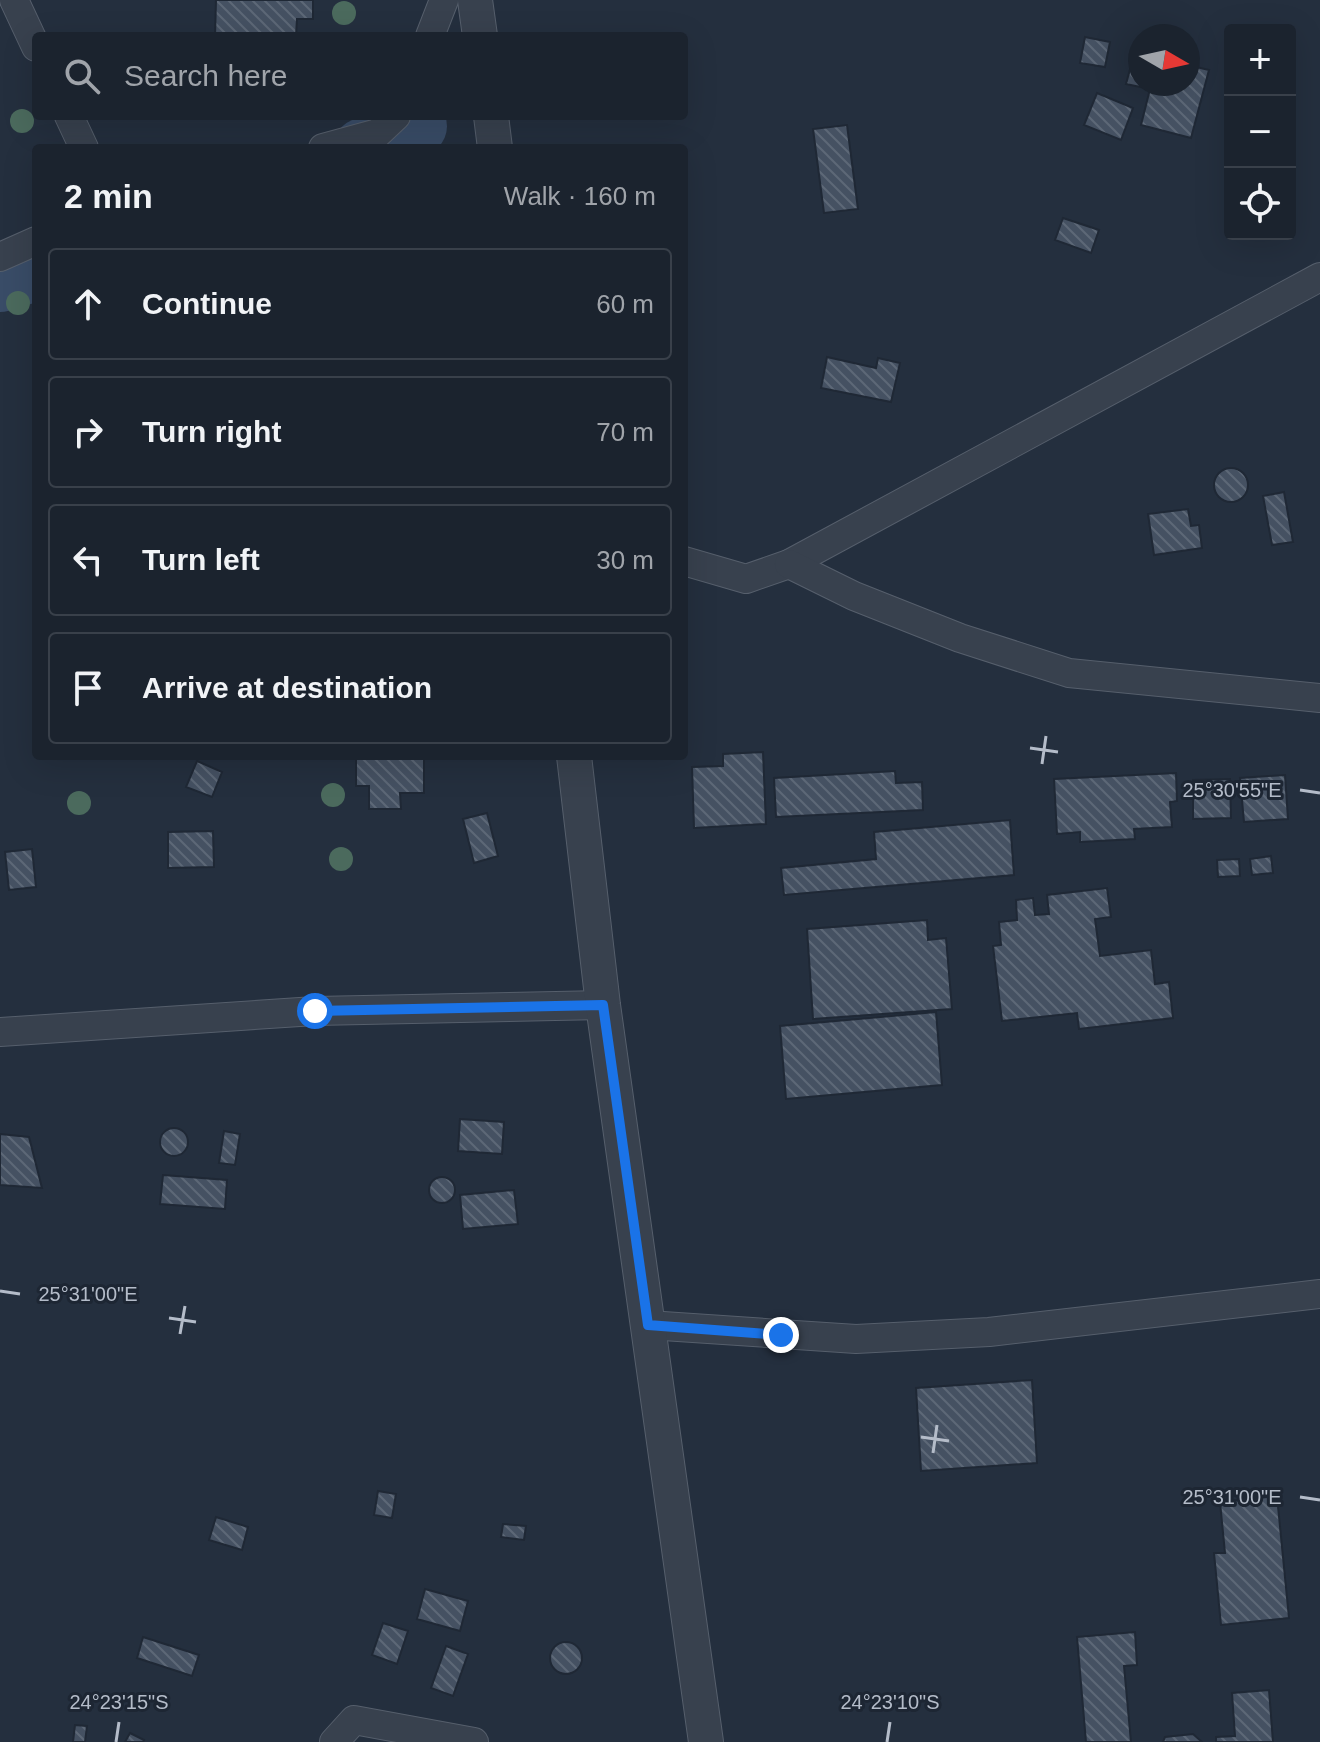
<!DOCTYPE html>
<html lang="en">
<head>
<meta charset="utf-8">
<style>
  body { margin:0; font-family:Arial,sans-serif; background:#242b36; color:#f1f3f6 }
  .controls { position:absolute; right:24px; top:24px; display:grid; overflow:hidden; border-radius:8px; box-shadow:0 8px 32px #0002 }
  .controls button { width:72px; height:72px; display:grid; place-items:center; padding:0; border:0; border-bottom:2px solid #39404a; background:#1b232e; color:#f1f3f6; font:40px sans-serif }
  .compass { position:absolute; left:1128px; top:24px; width:72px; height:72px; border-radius:50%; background:#1b232e; box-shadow:0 8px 32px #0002; rotate:99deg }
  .stop { position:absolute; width:24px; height:24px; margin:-18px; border:6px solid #1a73e8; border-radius:50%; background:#fff }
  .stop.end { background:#1a73e8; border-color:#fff; box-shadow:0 2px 8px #0008 }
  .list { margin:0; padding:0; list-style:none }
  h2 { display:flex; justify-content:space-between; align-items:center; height:104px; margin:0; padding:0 32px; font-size:34px }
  h2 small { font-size:26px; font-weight:400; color:#a0a4aa }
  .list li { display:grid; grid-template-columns:52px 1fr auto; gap:24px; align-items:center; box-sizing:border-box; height:112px; margin:0 16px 16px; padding:0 16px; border:2px solid #39404a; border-radius:8px }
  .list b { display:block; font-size:30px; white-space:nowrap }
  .list em { font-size:26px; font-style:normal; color:#a0a4aa }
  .icon { flex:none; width:44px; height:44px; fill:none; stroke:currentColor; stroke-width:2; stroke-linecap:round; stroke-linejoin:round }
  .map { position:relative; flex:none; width:1320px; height:1742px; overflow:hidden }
  .search { position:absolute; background:#1b232e; box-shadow:0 8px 32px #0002; left:32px; top:32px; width:656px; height:88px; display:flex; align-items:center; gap:20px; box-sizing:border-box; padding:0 28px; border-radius:8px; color:#a0a4aa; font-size:30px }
  .panel { position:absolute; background:#1b232e; box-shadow:0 8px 32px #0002; left:32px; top:144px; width:656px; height:616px; border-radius:8px }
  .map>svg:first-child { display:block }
</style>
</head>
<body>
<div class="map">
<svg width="1320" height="1742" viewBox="0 0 1320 1742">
  <defs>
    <pattern id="building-back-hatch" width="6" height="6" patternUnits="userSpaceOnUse" patternTransform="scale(2)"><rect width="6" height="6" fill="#455162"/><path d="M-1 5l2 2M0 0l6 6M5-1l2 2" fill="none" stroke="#5d6877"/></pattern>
  </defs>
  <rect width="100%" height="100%" fill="#242f3e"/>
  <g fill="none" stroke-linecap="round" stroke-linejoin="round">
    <g stroke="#394c67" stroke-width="60">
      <polyline points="363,148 417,126"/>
      <polyline points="0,282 36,271"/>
    </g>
  </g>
  <g fill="url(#building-back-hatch)" stroke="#1f2835" stroke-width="2">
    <polygon points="216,0 313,0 313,19 297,19 296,36 215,36"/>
    <polygon points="1085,37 1110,42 1105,67 1080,63"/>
    <polygon points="1135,51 1140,52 1140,84 1188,84 1188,65 1209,70 1191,138 1141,125 1150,89 1126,84"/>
    <polygon points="1097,93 1133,108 1121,140 1084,125"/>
    <polygon points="847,125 858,209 824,213 813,129"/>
    <polygon points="1063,218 1099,230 1091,253 1055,240"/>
    <polygon points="827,357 876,368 878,358 900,363 891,402 821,388"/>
    <circle cx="1231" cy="485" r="17"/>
    <polygon points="1284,492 1293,542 1272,545 1263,496"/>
    <polygon points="1188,509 1191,526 1199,525 1202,548 1154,555 1148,514"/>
    <polygon points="763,752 766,824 694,828 692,767 723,766 723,754"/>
    <polygon points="371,756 424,756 424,793 400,793 401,809 369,809 369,786 356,786 356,758"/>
    <polygon points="197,761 222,772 212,797 186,787"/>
    <polygon points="895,771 896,783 922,782 923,810 776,817 774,778"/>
    <polygon points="1176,773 1177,801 1170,802 1172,827 1134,829 1135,839 1080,842 1080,832 1057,834 1054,779"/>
    <polygon points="1285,775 1288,819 1244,822 1240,778"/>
    <polygon points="1230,779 1231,818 1193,819 1193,780"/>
    <polygon points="487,813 498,856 474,863 463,819"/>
    <polygon points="1010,820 1014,875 784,895 781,868 876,859 874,832"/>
    <polygon points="213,831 214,867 168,868 168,832"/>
    <polygon points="32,849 36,887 9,890 5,852"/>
    <polygon points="1271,856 1273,873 1252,875 1250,859"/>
    <polygon points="1239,859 1240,876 1218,877 1217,860"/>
    <polygon points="1107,888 1111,917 1095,919 1100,956 1151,950 1155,984 1169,982 1173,1018 1079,1029 1077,1013 1002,1021 993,946 1001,945 999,922 1017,920 1016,900 1033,898 1035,915 1049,914 1047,895"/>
    <polygon points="927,920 928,940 946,938 952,1009 813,1019 807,929"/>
    <polygon points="936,1012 942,1085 786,1099 780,1026"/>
    <polygon points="460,1119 504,1122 502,1154 458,1151"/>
    <circle cx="174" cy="1142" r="14"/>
    <polygon points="224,1131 240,1134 235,1165 219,1163"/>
    <polygon points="0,1134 29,1137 42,1188 0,1185"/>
    <polygon points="163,1175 227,1180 225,1209 160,1204"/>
    <circle cx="442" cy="1190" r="13"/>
    <polygon points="514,1190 518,1224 463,1229 460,1195"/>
    <polygon points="1032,1380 1037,1463 921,1471 916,1388"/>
    <polygon points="378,1491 396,1494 392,1518 374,1515"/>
    <polygon points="1277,1496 1289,1618 1221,1625 1214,1553 1225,1553 1220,1502"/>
    <polygon points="216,1517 248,1527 242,1550 209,1540"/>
    <polygon points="503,1524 526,1526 524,1540 501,1537"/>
    <polygon points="425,1589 468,1601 460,1631 417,1619"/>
    <polygon points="383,1623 408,1631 397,1664 372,1655"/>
    <polygon points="1135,1632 1137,1665 1124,1666 1131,1742 1086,1742 1077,1637"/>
    <polygon points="143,1637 199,1655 192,1676 137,1658"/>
    <circle cx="566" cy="1658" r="16"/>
    <polygon points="446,1646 468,1654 453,1696 431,1688"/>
    <polygon points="1269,1690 1273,1742 1216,1742 1216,1737 1235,1736 1232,1693"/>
    <polygon points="75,1725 87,1726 85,1742 73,1742"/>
    <polygon points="130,1733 144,1740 143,1742 125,1742"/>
    <polygon points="1193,1734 1202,1742 1163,1742 1165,1737"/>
  </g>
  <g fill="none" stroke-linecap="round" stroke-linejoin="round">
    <defs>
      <g id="minor">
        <polyline points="14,0 36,47"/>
        <polyline points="430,36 444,0"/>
        <polyline points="69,116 84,148"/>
        <polyline points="323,148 378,133 396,116"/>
        <polyline points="0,257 36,241"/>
        <polyline points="684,561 746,579 789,564 1320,277"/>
        <polyline points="789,564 854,596 960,638 1069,673 1320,698"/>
        <polyline points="0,1032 315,1011 603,1005"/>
        <polyline points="648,1325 856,1339 989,1332 1320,1294"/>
        <polyline points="334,1742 354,1720 474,1742"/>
      </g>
      <g id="tertiary">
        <polyline points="475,0 480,36"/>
        <polyline points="491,116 495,148"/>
        <polyline points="574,756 603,1005 706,1742"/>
      </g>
    </defs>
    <use href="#minor" stroke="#565f6c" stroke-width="30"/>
    <use href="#tertiary" stroke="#565f6c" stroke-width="36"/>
    <use href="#minor" stroke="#38414e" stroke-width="28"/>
    <use href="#tertiary" stroke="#38414e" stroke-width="34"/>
  </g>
  <g fill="#4b6a5d">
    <circle cx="344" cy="13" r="12"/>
    <circle cx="22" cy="121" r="12"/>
    <circle cx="18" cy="303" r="12"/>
    <circle cx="333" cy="795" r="12"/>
    <circle cx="79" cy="803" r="12"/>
    <circle cx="341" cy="859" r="12"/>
  </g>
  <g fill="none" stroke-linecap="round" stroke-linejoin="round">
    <polyline stroke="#1a73e8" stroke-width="10" points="315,1011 603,1005 648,1325 781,1335"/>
  </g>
  <path fill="none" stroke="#b4bcc9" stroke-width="3" d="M1030 748 1058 752M1042 764 1046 736M1300 790 1320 793M0 1291 20 1294M169 1318 196 1322M180 1334 185 1306M921 1437 949 1441M933 1453 937 1425M1300 1497 1320 1500M116 1742 119 1722M887 1742 890 1722"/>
  <g font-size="20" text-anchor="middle" fill="#b4bcc9" stroke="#1d2633" stroke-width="6" stroke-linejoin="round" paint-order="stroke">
    <text x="1232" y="797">25°30'55"E</text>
    <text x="88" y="1301">25°31'00"E</text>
    <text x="1232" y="1504">25°31'00"E</text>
    <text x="119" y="1709">24°23'15"S</text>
    <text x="890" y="1709">24°23'10"S</text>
  </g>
</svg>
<div class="controls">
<button>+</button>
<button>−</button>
<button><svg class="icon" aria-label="locate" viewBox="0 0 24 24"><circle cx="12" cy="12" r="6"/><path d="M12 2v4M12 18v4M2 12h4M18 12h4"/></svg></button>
</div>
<svg class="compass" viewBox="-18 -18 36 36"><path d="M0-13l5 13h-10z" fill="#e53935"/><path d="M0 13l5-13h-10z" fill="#a0a4aa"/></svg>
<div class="stop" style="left:315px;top:1011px"></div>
<div class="stop end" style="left:781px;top:1335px"></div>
<div class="search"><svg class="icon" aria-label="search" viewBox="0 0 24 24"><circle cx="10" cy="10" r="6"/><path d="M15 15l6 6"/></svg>Search here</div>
<section class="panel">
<h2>2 min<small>Walk · 160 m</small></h2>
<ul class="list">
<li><svg class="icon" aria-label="ahead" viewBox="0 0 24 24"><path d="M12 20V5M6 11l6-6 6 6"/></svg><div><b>Continue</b></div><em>60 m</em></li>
<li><svg class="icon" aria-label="right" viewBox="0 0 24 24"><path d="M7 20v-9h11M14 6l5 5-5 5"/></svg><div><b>Turn right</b></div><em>70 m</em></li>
<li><svg class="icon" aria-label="left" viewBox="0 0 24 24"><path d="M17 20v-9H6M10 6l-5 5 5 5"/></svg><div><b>Turn left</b></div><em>30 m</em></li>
<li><svg class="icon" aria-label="arrive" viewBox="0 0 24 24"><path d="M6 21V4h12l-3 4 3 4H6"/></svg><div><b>Arrive at destination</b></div></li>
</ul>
</section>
</div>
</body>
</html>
